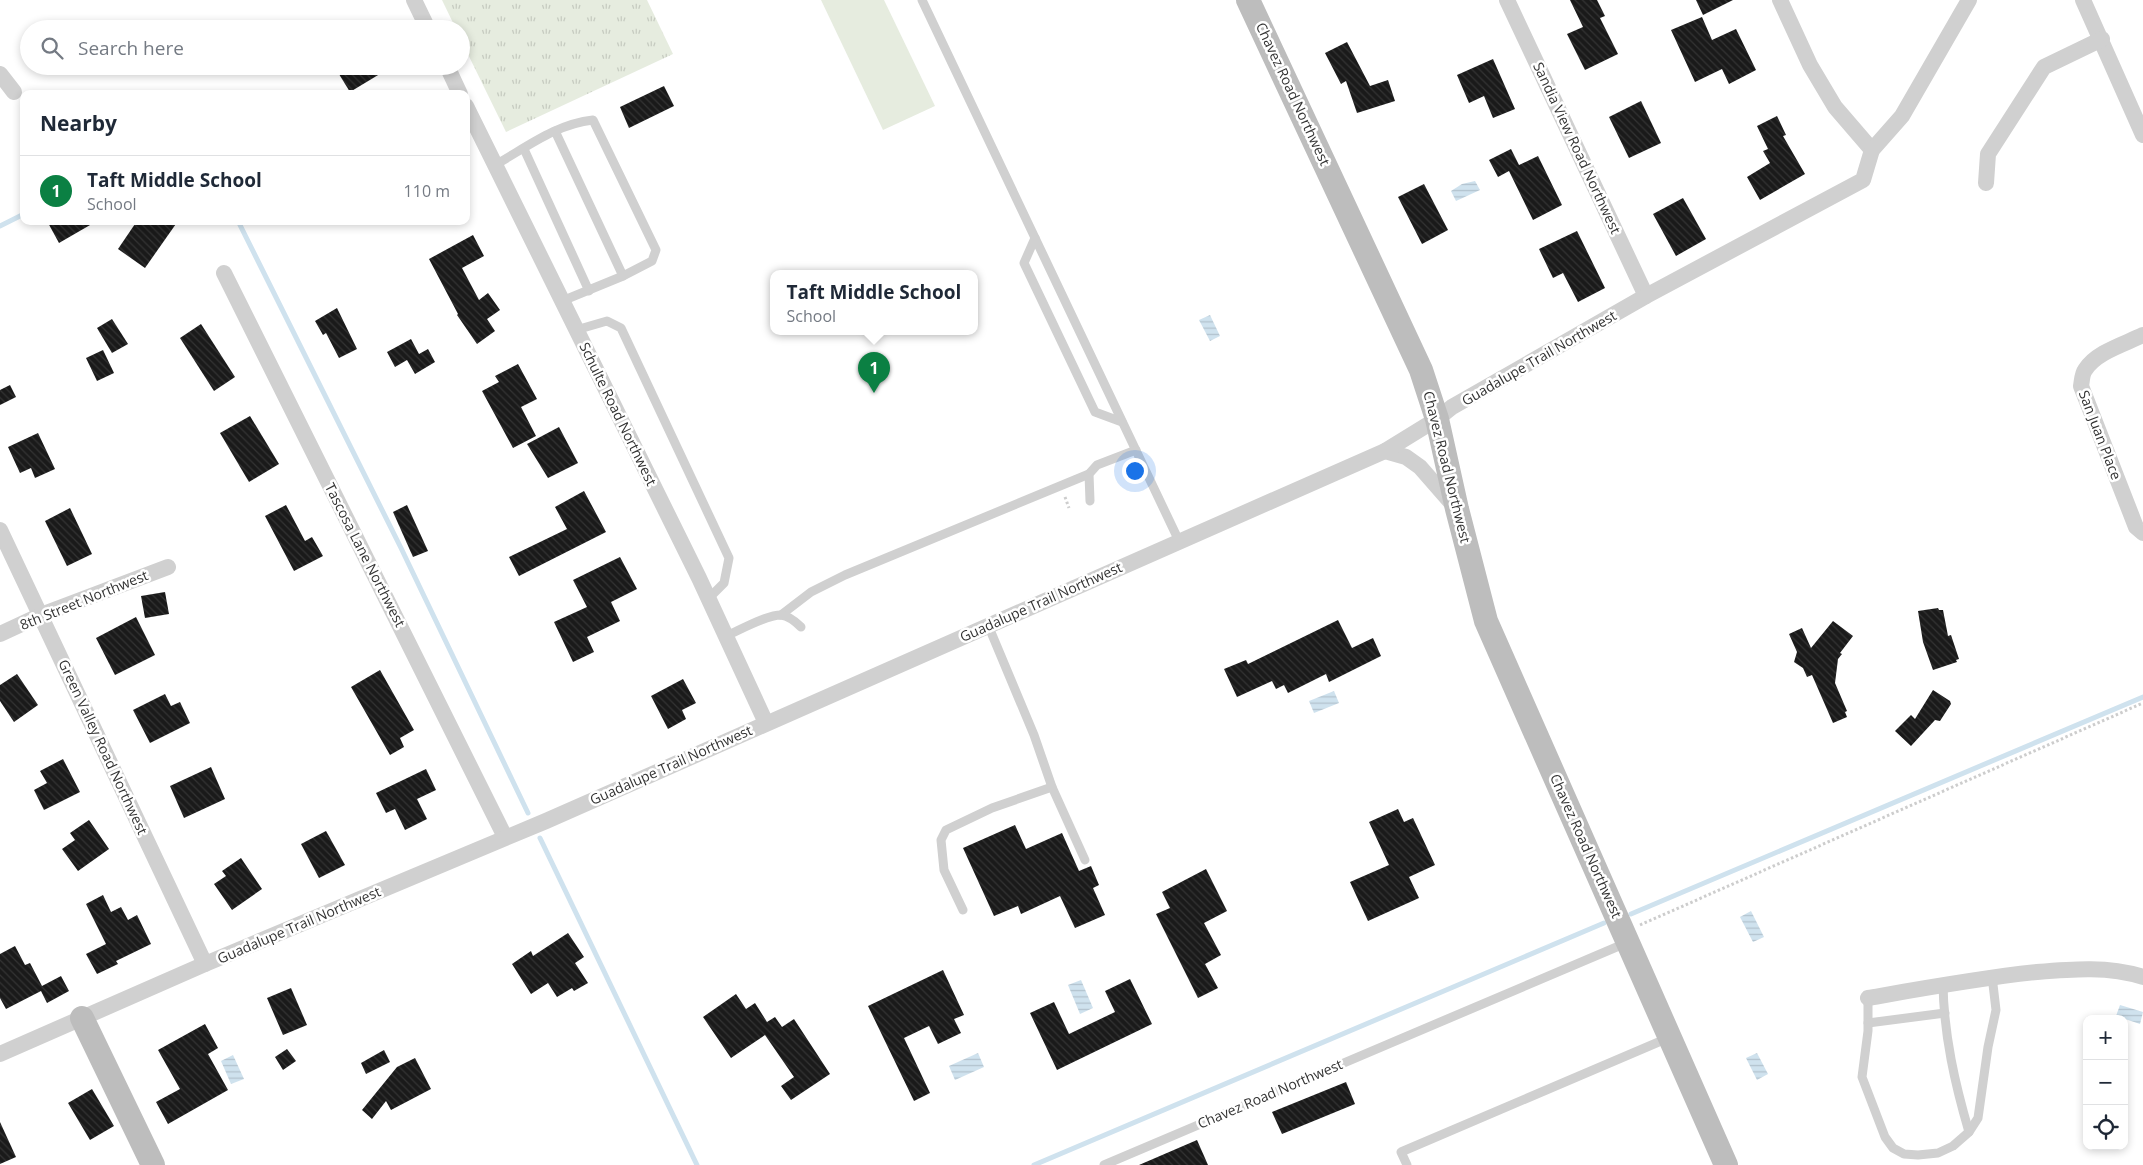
<!DOCTYPE html>
<html lang="en">
<head>
<meta charset="utf-8">
<style>
  body { margin:0; font-family:"Open Sans",sans-serif; background:#f2f2f3; color:#1f2937 }
  .controls { position:absolute; right:15px; bottom:15px; display:grid; overflow:hidden; border-radius:10px; box-shadow:0 2px 8px #0003 }
  .controls button { width:45px; height:45px; display:grid; place-items:center; padding:0; border:0; border-bottom:1px solid #e0e1e3; background:#fff; color:#1f2937; font:25px sans-serif }
  .you { position:absolute; left:1134px; top:470px; width:18px; height:18px; margin:-12px; border:4px solid #fff; border-radius:50%; background:#1a73e8; box-shadow:0 0 0 8px #1a73e833 }
  .badge { display:grid; place-items:center; width:32px; height:32px; border-radius:50%; background:#0b8043; color:#fff; font-size:16px; font-weight:700 }
  .pin { position:absolute; translate:-50% -41px; filter:drop-shadow(0 1px 2px #0008) }
  .pin::after { content:''; position:absolute; top:26px; width:18px; height:15px; background:inherit; clip-path:polygon(0 0,100% 0,50% 100%) }
  .popup { position:absolute; left:770px; top:270px; width:208px; height:65px; box-sizing:border-box; display:grid; place-content:center; border-radius:10px; background:#fff; filter:drop-shadow(0 1px 4px #0005); font-size:16px; white-space:nowrap; color:#747a83 }
  .popup b { font-size:19px; color:#1f2937 }
  .popup::after { content:''; position:absolute; left:50%; top:100%; margin-left:-10px; border:10px solid transparent; border-top-color:#fff }
  .list { margin:0; padding:0; list-style:none }
  h2 { display:flex; justify-content:space-between; align-items:center; height:65px; margin:0; padding:0 20px; font-size:21px }
  h2 small { font-size:16px; font-weight:400; color:#747a83 }
  .list li { display:grid; grid-template-columns:32px 1fr auto; gap:15px; align-items:center; box-sizing:border-box; height:70px; padding:0 20px; border-top:1px solid #e0e1e3 }
  .list b { display:block; font-size:19px; white-space:nowrap }
  .list p { margin:0; font-size:16px; white-space:nowrap; color:#747a83 }
  .list em { font-size:16px; font-style:normal; color:#747a83 }
  .icon { flex:none; width:28px; height:28px; fill:none; stroke:currentColor; stroke-width:2; stroke-linecap:round; stroke-linejoin:round }
  .map { position:relative; flex:none; width:2143px; height:1165px; overflow:hidden }
  .search { position:absolute; background:#fff; box-shadow:0 2px 8px #0003; left:20px; top:20px; width:450px; height:55px; display:flex; align-items:center; gap:12px; box-sizing:border-box; padding:0 18px; border-radius:28px; color:#747a83; font-size:19px }
  .panel { position:absolute; background:#fff; box-shadow:0 2px 8px #0003; left:20px; top:90px; width:450px; height:135px; border-radius:10px }
  .map>svg:first-child { display:block }
</style>
</head>
<body>
<div class="map">
<svg width="2143" height="1165" viewBox="0 0 2143 1165">
  <defs>
    <pattern id="grass-tufts" width="24" height="20" patternUnits="userSpaceOnUse" patternTransform="scale(1.25)"><rect width="24" height="20" fill="#e6ecdf"/><path d="M3 7l-1-3M5 7V3M7 7l1-3M15 17l-1-3M17 17v-4M19 17l1-3" fill="none" stroke="#c6cbc0"/></pattern>
    <pattern id="water-rules" width="6" height="5" patternUnits="userSpaceOnUse" patternTransform="scale(1.25)"><rect width="6" height="5" fill="#cfe2ee"/><path d="M0 2.5h6" fill="none" stroke="#b2c2cd"/></pattern>
    <pattern id="building-back-hatch" width="6" height="6" patternUnits="userSpaceOnUse" patternTransform="scale(1.25)"><rect width="6" height="6" fill="#1a1a1a"/><path d="M-1 5l2 2M0 0l6 6M5-1l2 2" fill="none" stroke="#333"/></pattern>
  </defs>
  <rect width="100%" height="100%" fill="#fff"/>
  <polygon fill="url(#grass-tufts)" points="442,0 647,0 673,54 506,132 461,40 461,29 456,29"/>
  <polygon fill="#e6ecdf" points="821,0 884,0 935,106 883,130"/>
  <g fill="url(#water-rules)">
    <polygon points="1475,181 1480,190 1456,201 1451,191 1462,184"/>
    <polygon points="1210,315 1220,336 1210,341 1199,320"/>
    <polygon points="1334,691 1339,703 1314,713 1309,701"/>
    <polygon points="1751,911 1764,937 1753,942 1740,917"/>
    <polygon points="1081,980 1093,1008 1080,1014 1068,985"/>
    <polygon points="2120,1005 2143,1012 2140,1024 2116,1016"/>
    <polygon points="978,1053 984,1067 955,1080 949,1066"/>
    <polygon points="1757,1053 1768,1074 1757,1080 1746,1058"/>
    <polygon points="233,1055 244,1079 231,1084 221,1061"/>
  </g>
  <g fill="none" stroke-linecap="round" stroke-linejoin="round">
    <g stroke="#cfe2ee" stroke-width="5">
      <polyline points="238,221 401,548 528,813"/>
      <polyline points="0,226 24,214"/>
      <polyline points="540,838 697,1165"/>
      <polyline points="1631,914 2143,697"/>
      <polyline points="1034,1165 1604,923"/>
    </g>
  </g>
  <g fill="url(#building-back-hatch)">
    <polygon points="1570,0 1597,0 1605,16 1600,18 1618,54 1585,70 1567,34 1583,27"/>
    <polygon points="1696,0 1733,0 1703,15"/>
    <polygon points="1702,17 1712,40 1736,29 1756,70 1729,84 1722,69 1695,82 1671,30"/>
    <polygon points="1347,42 1370,86 1388,80 1395,101 1357,113 1346,81 1341,84 1325,53"/>
    <polygon points="1493,59 1515,109 1493,118 1484,96 1469,103 1457,75"/>
    <polygon points="334,66 393,66 350,92"/>
    <polygon points="664,86 674,106 629,128 620,107"/>
    <polygon points="1641,101 1661,143 1629,158 1609,117"/>
    <polygon points="1777,116 1786,135 1783,136 1805,174 1760,200 1747,177 1770,163 1763,151 1768,149 1757,126"/>
    <polygon points="1511,149 1519,165 1538,156 1562,205 1533,220 1509,171 1498,177 1489,160"/>
    <polygon points="1424,184 1448,230 1422,244 1398,197"/>
    <polygon points="1683,198 1706,239 1676,256 1653,214"/>
    <polygon points="47,221 97,221 59,243"/>
    <polygon points="137,221 178,221 145,268 118,249"/>
    <polygon points="1577,231 1605,288 1578,302 1563,273 1553,278 1539,249"/>
    <polygon points="473,235 484,256 462,268 479,300 488,293 500,310 487,319 495,331 477,344 457,315 458,314 429,259"/>
    <polygon points="337,308 357,349 339,358 326,333 323,335 315,321"/>
    <polygon points="112,319 128,344 112,353 97,328"/>
    <polygon points="201,324 235,377 214,391 180,338"/>
    <polygon points="411,339 419,354 428,349 435,362 415,374 407,360 395,367 387,352"/>
    <polygon points="103,350 114,373 97,381 86,358"/>
    <polygon points="518,364 537,399 521,407 536,436 513,448 482,391 499,382 495,376"/>
    <polygon points="10,385 16,397 0,405 0,390"/>
    <polygon points="250,416 279,464 249,482 220,433"/>
    <polygon points="559,427 578,463 548,478 527,444"/>
    <polygon points="38,433 55,469 35,478 31,468 20,473 8,447"/>
    <polygon points="584,491 606,532 519,576 509,557 567,529 555,507"/>
    <polygon points="286,505 305,541 312,537 323,556 294,571 265,516"/>
    <polygon points="407,505 428,551 413,557 393,512"/>
    <polygon points="70,508 92,554 67,566 45,521"/>
    <polygon points="620,557 637,589 611,602 620,621 587,637 594,652 573,662 554,622 587,607 573,580"/>
    <polygon points="165,592 169,614 145,618 141,596"/>
    <polygon points="1938,608 1939,610 1943,610 1948,636 1951,635 1959,659 1956,660 1957,662 1933,670 1923,642 1918,611"/>
    <polygon points="136,617 155,655 115,675 96,638"/>
    <polygon points="1338,620 1352,648 1373,638 1381,656 1329,682 1326,674 1288,693 1284,685 1276,689 1272,681 1237,697 1224,669 1246,660 1248,664"/>
    <polygon points="1833,621 1853,636 1840,653 1842,654 1838,659 1835,683 1847,711 1845,712 1847,717 1833,723 1812,675 1807,677 1803,668 1794,662 1797,652 1789,634 1802,628 1811,648"/>
    <polygon points="380,670 414,730 400,738 404,747 390,755 351,687"/>
    <polygon points="17,674 38,705 14,722 0,701 0,685"/>
    <polygon points="683,679 696,703 682,710 686,719 668,729 651,696"/>
    <polygon points="1933,690 1950,701 1951,704 1940,721 1935,720 1911,746 1895,731 1911,715 1915,719"/>
    <polygon points="165,694 171,706 180,702 190,723 150,743 133,710"/>
    <polygon points="63,759 80,792 44,810 34,790 47,783 40,771"/>
    <polygon points="211,767 225,799 184,818 170,786"/>
    <polygon points="426,769 436,790 417,799 427,819 405,830 395,809 386,813 376,793"/>
    <polygon points="1398,809 1404,822 1413,818 1435,865 1409,877 1419,898 1368,921 1350,882 1389,865 1369,822"/>
    <polygon points="89,820 109,849 78,871 62,849 75,840 70,833"/>
    <polygon points="1015,825 1026,849 1062,833 1079,871 1091,866 1099,885 1093,888 1105,915 1075,928 1060,896 1021,914 1018,906 994,916 963,848"/>
    <polygon points="326,831 345,865 319,878 301,844"/>
    <polygon points="241,858 262,889 232,910 214,884 226,876 222,871"/>
    <polygon points="1206,869 1227,911 1204,923 1221,955 1205,964 1218,988 1198,998 1156,914 1170,908 1162,892"/>
    <polygon points="103,895 111,912 121,907 128,920 137,915 151,944 116,961 118,964 97,974 86,954 106,944 86,904"/>
    <polygon points="568,933 584,957 575,963 588,983 574,991 572,988 557,997 548,983 531,994 512,964 531,951 533,956"/>
    <polygon points="15,946 25,965 30,963 42,986 61,976 69,991 47,1003 41,991 6,1009 0,998 0,954"/>
    <polygon points="943,970 964,1015 954,1019 961,1033 938,1044 929,1026 904,1038 930,1093 914,1101 868,1006"/>
    <polygon points="1130,979 1152,1024 1057,1070 1030,1013 1054,1002 1069,1034 1115,1012 1105,991"/>
    <polygon points="291,988 307,1025 283,1035 267,998"/>
    <polygon points="736,994 746,1009 755,1003 767,1022 775,1017 782,1027 794,1019 830,1074 791,1100 781,1086 794,1077 765,1035 731,1058 703,1017"/>
    <polygon points="205,1024 218,1048 208,1054 228,1090 168,1124 156,1102 180,1089 158,1050"/>
    <polygon points="287,1049 296,1061 283,1070 275,1057"/>
    <polygon points="384,1050 390,1062 366,1074 361,1063"/>
    <polygon points="415,1058 431,1089 391,1110 386,1101 372,1119 362,1110 397,1067"/>
    <polygon points="1346,1082 1355,1104 1282,1134 1272,1112"/>
    <polygon points="92,1089 114,1126 90,1140 68,1103"/>
    <polygon points="0,1122 16,1157 0,1164"/>
    <polygon points="1197,1140 1208,1165 1139,1165"/>
  </g>
  <g fill="none" stroke-linecap="round" stroke-linejoin="round">
    <g stroke="#cdcdcd" stroke-width="3" stroke-dasharray="2.5 2.5" stroke-linecap="butt">
      <polyline points="1065,497 1069,508"/>
      <polyline points="1640,925 2143,703"/>
    </g>
    <g stroke="#d0d0d0" stroke-width="9">
      <polyline points="922,0 1179,541"/>
      <polyline points="555,131 623,276"/>
      <polyline points="524,149 589,291"/>
      <path d="M495 165C527 147 556 124 593 120L656 250 652 261 623 276 562 301"/>
      <polyline points="1035,238 1024,263 1095,412 1122,422"/>
      <polyline points="576,330 607,321 621,328 729,558 724,583 708,599"/>
      <polyline points="1090,501 1089,474 1097,465 1136,450"/>
      <polyline points="781,615 811,592 845,575 1089,474"/>
      <path d="M726 636C740 630 766 615 781 615 789 616 796 622 801 627"/>
      <polyline points="1052,787 1085,860"/>
      <polyline points="963,910 944,870 941,840 946,830 992,808 1052,787 1034,735 988,625"/>
      <path d="M1943 985C1944 1036 1955 1084 1969 1132"/>
      <polyline points="1868,998 1868,1031 1862,1077 1885,1137 1893,1148 1904,1154 1918,1155 1938,1153 1953,1146 1969,1132 1978,1118 1988,1047 1996,1010 1992,976"/>
      <polyline points="1868,1023 1945,1013"/>
      <polyline points="1104,1165 1626,943"/>
      <polyline points="1407,1165 1401,1152 1668,1038"/>
    </g>
    <g stroke="#d0d0d0" stroke-width="16">
      <polyline points="414,0 428,29"/>
      <polyline points="1507,0 1646,296"/>
      <polyline points="1780,0 1810,65 1835,107 1872,150"/>
      <polyline points="2083,0 2143,135"/>
      <polyline points="447,66 460,94"/>
      <polyline points="0,74 14,92"/>
      <polyline points="466,106 699,578 766,723"/>
      <polyline points="1986,183 1988,154 2044,67 2102,39"/>
      <polyline points="224,273 505,837"/>
      <path d="M2143 335C2125 344 2096 352 2085 370 2082 374 2082 381 2081 386L2136 527 2143 533"/>
      <polyline points="1385,451 1406,457 1420,467 1455,507"/>
      <polyline points="0,530 205,964"/>
      <polyline points="0,634 41,615 168,567"/>
      <path d="M1868 998C1925 988 1980 978 2037 972 2073 969 2109 966 2143 977"/>
      <polyline points="0,1054 205,964 546,821 1385,451 1437,419 1452,407 1646,296 1863,180 1872,150 1902,116 1969,0"/>
    </g>
    <g stroke="#bdbdbd" stroke-width="24">
      <polyline points="1248,0 1421,370 1437,419 1457,509 1486,621 1726,1165"/>
      <polyline points="82,1018 153,1165"/>
    </g>
  </g>
  <g text-anchor="middle" stroke-width="5" stroke-linejoin="round" paint-order="stroke">
    <g font-size="14" fill="#333" stroke="#fff">
      <text transform="translate(1293 94) rotate(65)" y="5">Chavez Road Northwest</text>
      <text transform="translate(1577 148) rotate(65)" y="5">Sandia View Road Northwest</text>
      <text transform="translate(1539 358) rotate(-30)" y="5">Guadalupe Trail Northwest</text>
      <text transform="translate(618 414) rotate(64)" y="5">Schulte Road Northwest</text>
      <text transform="translate(2100 435) rotate(69)" y="5">San Juan Place</text>
      <text transform="translate(1447 467) rotate(76)" y="5">Chavez Road Northwest</text>
      <text transform="translate(365 555) rotate(63)" y="5">Tascosa Lane Northwest</text>
      <text transform="translate(84 600) rotate(-22)" y="5">8th Street Northwest</text>
      <text transform="translate(1041 602) rotate(-24)" y="5">Guadalupe Trail Northwest</text>
      <text transform="translate(103 747) rotate(65)" y="5">Green Valley Road Northwest</text>
      <text transform="translate(671 765) rotate(-24)" y="5">Guadalupe Trail Northwest</text>
      <text transform="translate(1586 846) rotate(66)" y="5">Chavez Road Northwest</text>
      <text transform="translate(299 925) rotate(-23)" y="5">Guadalupe Trail Northwest</text>
      <text transform="translate(1270 1094) rotate(-23)" y="5">Chavez Road Northwest</text>
    </g>
  </g>
</svg>
<div class="controls">
<button>+</button>
<button>−</button>
<button><svg class="icon" aria-label="locate" viewBox="0 0 24 24"><circle cx="12" cy="12" r="6"/><path d="M12 2v4M12 18v4M2 12h4M18 12h4"/></svg></button>
</div>
<div class="you"></div>
<div class="pin badge" style="left:874px;top:393px">1</div>
<div class="popup"><b>Taft Middle School</b>School</div>
<div class="search"><svg class="icon" aria-label="search" viewBox="0 0 24 24"><circle cx="10" cy="10" r="6"/><path d="M15 15l6 6"/></svg>Search here</div>
<section class="panel">
<h2>Nearby<small></small></h2>
<ul class="list">
<li><span class="badge">1</span><div><b>Taft Middle School</b><p>School</p></div><em>110 m</em></li>
</ul>
</section>
</div>
</body>
</html>
